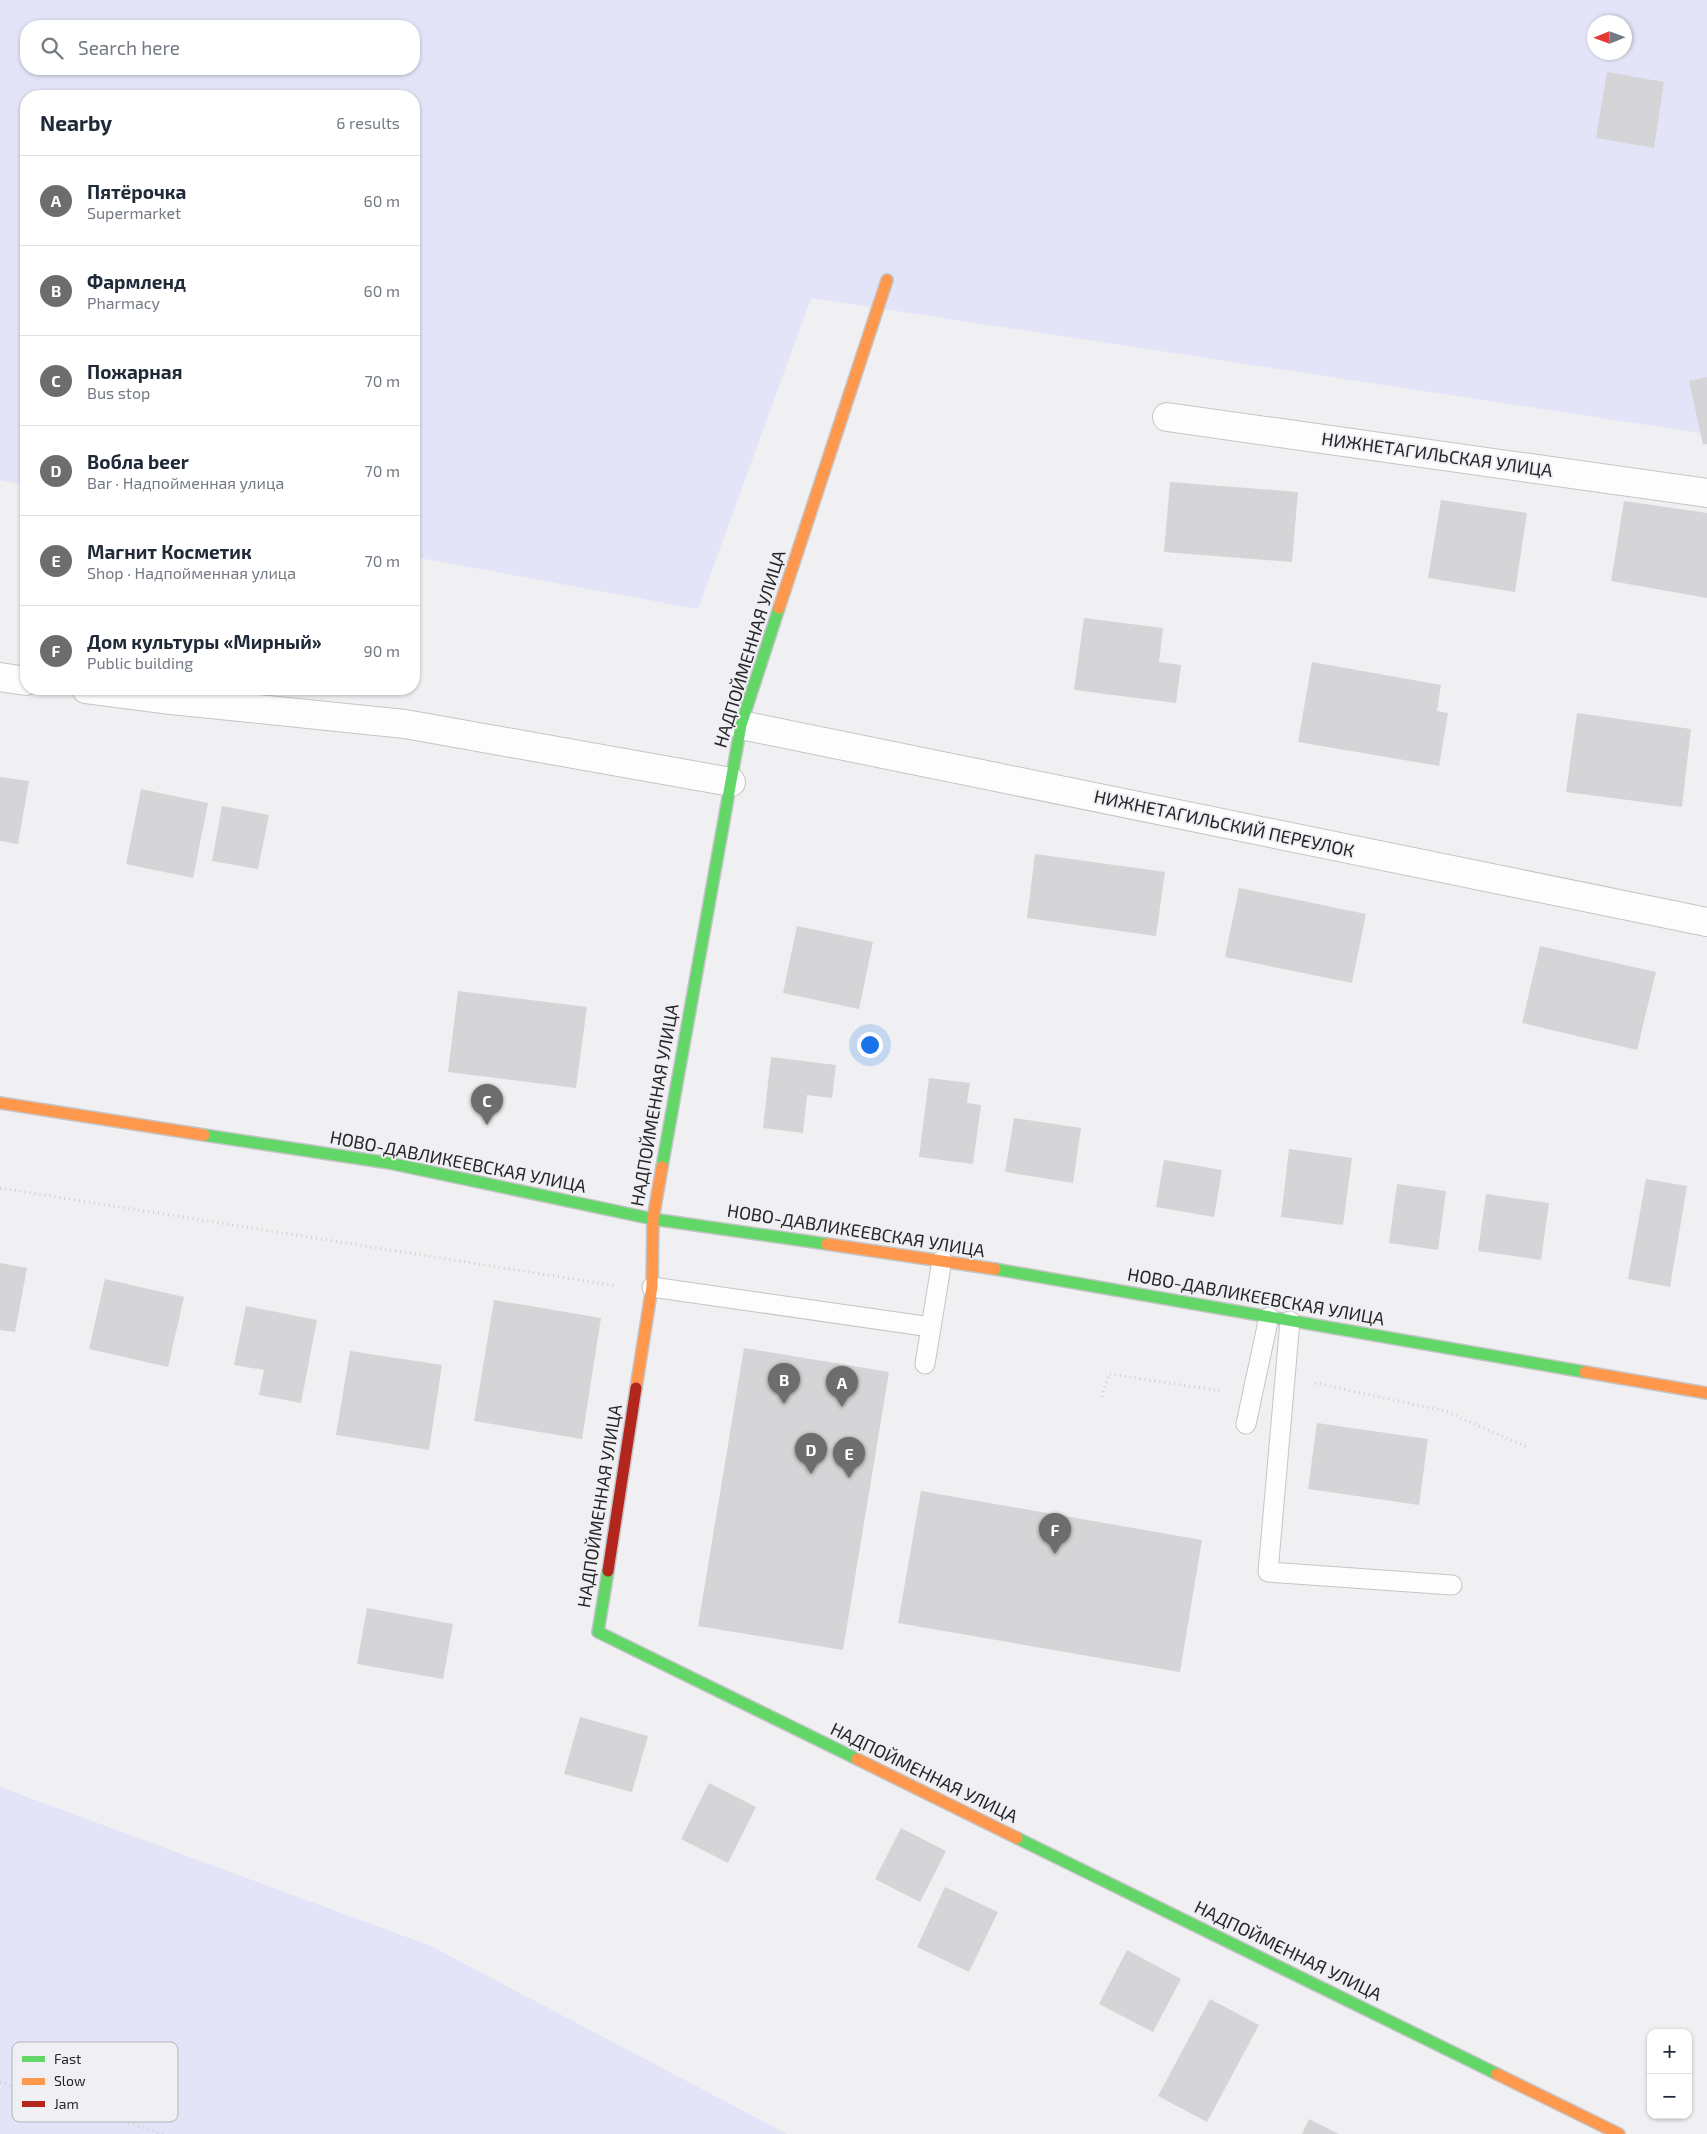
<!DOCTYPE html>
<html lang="en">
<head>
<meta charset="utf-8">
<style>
  body { margin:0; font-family:"Exo 2",sans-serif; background:#f6f6f7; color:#1f2937 }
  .controls { position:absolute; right:15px; bottom:15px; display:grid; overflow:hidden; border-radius:10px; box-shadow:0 1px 4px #0004 }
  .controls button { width:45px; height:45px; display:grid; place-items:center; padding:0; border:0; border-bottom:1px solid #e0e1e3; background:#fff; color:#1f2937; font:25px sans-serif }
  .compass { position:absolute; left:1587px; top:15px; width:45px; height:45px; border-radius:50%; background:#fff; box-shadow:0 1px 4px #0004; rotate:269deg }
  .you { position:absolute; left:869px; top:1044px; width:18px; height:18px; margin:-12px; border:4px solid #fff; border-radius:50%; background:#1a73e8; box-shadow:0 0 0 8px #1a73e833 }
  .badge { display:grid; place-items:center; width:32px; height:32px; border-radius:50%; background:#6d6d6e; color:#fff; font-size:16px; font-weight:700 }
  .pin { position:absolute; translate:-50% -41px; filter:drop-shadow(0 1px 2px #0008) }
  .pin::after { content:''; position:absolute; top:26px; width:18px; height:15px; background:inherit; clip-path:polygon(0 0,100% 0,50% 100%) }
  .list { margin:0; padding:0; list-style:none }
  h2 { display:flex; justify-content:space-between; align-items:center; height:65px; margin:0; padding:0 20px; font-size:21px }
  h2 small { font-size:16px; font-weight:400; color:#747a83 }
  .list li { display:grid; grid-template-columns:32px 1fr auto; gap:15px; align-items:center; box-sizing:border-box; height:90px; padding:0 20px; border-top:1px solid #e0e1e3 }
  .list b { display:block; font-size:19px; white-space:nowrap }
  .list p { margin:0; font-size:16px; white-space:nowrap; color:#747a83 }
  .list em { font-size:16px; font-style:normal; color:#747a83 }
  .icon { flex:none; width:28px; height:28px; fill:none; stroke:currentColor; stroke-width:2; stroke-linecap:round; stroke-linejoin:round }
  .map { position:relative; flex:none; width:1707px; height:2134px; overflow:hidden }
  .search { position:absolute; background:#fff; box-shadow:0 1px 4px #0004; left:20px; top:20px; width:400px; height:55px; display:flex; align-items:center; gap:12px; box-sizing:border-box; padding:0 18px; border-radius:20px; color:#747a83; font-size:19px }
  .panel { position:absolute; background:#fff; box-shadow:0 1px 4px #0004; left:20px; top:90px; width:400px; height:605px; border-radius:20px }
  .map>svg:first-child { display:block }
</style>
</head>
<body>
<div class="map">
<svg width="1707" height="2134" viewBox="0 0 1707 2134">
  <rect width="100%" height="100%" fill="#f0f0f3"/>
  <g fill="#e3e4f7" fill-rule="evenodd">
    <path d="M0 0H1707V434L811 298 698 609 414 557V96H26V485L0 480ZM1594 22H1624V52H1594ZM26 26H414V69H26Z"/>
    <polygon points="0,1787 431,1946 787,2134 0,2134"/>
  </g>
  <g fill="#d5d5d7">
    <polygon points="1607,72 1664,82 1654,148 1596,138"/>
    <polygon points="1707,377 1707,444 1703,445 1689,381"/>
    <polygon points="1170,482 1298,492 1292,562 1164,552"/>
    <polygon points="1441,500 1527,513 1515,592 1428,578"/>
    <polygon points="1624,501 1707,513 1707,598 1611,581"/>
    <polygon points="1084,618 1163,628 1159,662 1181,665 1176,703 1074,690"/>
    <polygon points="1312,662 1441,685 1437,711 1448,713 1439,766 1298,742"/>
    <polygon points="1577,713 1691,729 1682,807 1566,792"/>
    <polygon points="0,777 29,781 18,844 0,841"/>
    <polygon points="141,789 208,803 193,878 126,864"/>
    <polygon points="222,806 269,815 258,869 212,861"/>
    <polygon points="1035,854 1165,872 1156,936 1027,918"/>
    <polygon points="1239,888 1366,914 1352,983 1225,957"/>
    <polygon points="797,926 873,942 859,1009 783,993"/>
    <polygon points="1540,946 1656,972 1637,1050 1522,1023"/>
    <polygon points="458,991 587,1007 576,1088 448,1072"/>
    <polygon points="771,1057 836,1065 832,1098 807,1095 803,1133 763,1128"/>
    <polygon points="929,1078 970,1083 967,1103 981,1105 973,1164 919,1157"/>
    <polygon points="1014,1118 1081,1128 1073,1183 1005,1172"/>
    <polygon points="1289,1149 1352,1158 1343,1225 1281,1217"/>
    <polygon points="1164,1160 1222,1170 1214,1217 1156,1207"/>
    <polygon points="1646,1179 1687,1186 1670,1287 1628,1279"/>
    <polygon points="1397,1184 1446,1191 1438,1250 1389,1243"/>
    <polygon points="1486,1194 1549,1203 1541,1260 1478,1251"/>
    <polygon points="0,1263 27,1268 15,1332 0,1330"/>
    <polygon points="105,1279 184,1297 168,1367 89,1349"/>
    <polygon points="494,1300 601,1318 582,1439 474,1421"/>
    <polygon points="246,1306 317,1320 301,1403 259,1395 264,1370 234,1365"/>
    <polygon points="744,1348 889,1372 843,1650 698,1626"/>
    <polygon points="350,1351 442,1365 429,1450 336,1435"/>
    <polygon points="1317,1423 1428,1439 1419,1505 1308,1489"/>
    <polygon points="921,1491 1202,1540 1180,1672 898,1623"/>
    <polygon points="367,1608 453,1624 443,1679 357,1664"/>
    <polygon points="580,1717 648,1736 632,1792 564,1774"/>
    <polygon points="709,1783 756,1807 728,1863 681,1839"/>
    <polygon points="901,1828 946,1851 920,1902 875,1879"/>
    <polygon points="945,1887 998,1912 969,1972 917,1947"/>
    <polygon points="1127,1950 1181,1979 1153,2032 1099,2004"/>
    <polygon points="1210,1999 1259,2025 1207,2122 1158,2096"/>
    <polygon points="1309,2119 1339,2134 1302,2134"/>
  </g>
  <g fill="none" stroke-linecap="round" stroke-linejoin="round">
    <defs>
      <g id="lane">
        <polyline points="652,1287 931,1327"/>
        <polyline points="1290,1321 1268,1572 1452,1585"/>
        <polyline points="925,1364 942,1260"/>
        <polyline points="1246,1424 1269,1317"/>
      </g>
      <g id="street">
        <polyline points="1167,417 1707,493"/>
        <polyline points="0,677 26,681"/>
        <polyline points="86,689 171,700 405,724 731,782"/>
        <polyline points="741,725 1707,922"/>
      </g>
      <g id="fast">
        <polyline points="204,1135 389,1163 653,1219 827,1244"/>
        <polyline points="662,1167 741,725 779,608"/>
        <polyline points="995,1269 1585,1372"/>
        <polyline points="608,1571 598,1632 857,1759"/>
        <polyline points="1017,1838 1497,2074"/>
      </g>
      <g id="slow">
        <polyline points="779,608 887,280"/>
        <polyline points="0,1103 204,1135"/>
        <polyline points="827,1244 995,1269"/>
        <polyline points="1585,1372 1707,1393"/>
        <polyline points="636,1388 652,1287 653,1219 662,1167"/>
        <polyline points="857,1759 1017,1838"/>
        <polyline points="1497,2074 1619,2134"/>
      </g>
      <polyline id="jam" points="608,1571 636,1388"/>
    </defs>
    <use href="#lane" stroke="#c5c5c8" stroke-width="21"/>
    <use href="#street" stroke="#c5c5c8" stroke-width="30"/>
    <use href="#fast" stroke="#c5c5c8" stroke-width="14"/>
    <use href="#slow" stroke="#c5c5c8" stroke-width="14"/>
    <use href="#jam" stroke="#c5c5c8" stroke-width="14"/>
    <g stroke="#cfcfd1" stroke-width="3" stroke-dasharray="1 4" stroke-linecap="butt">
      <polyline points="0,1188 617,1286"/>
      <polyline points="1315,1383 1445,1411 1527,1447"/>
      <polyline points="1102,1397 1109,1374 1222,1391"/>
      <polyline points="0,2082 163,2134"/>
    </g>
    <use href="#lane" stroke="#fdfdfd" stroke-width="19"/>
    <use href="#street" stroke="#fdfdfd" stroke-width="28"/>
    <use href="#fast" stroke="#63d668" stroke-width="11"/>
    <use href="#slow" stroke="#ff974d" stroke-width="11"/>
    <use href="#jam" stroke="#b3261e" stroke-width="11"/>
  </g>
  <g text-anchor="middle" stroke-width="4" stroke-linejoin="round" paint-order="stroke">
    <g font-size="18" fill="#262627" stroke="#efeff4">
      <text transform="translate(1437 455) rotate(8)" y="6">НИЖНЕТАГИЛЬСКАЯ УЛИЦА</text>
      <text transform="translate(750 649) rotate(-73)" y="6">НАДПОЙМЕННАЯ УЛИЦА</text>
      <text transform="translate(1224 824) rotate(12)" y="6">НИЖНЕТАГИЛЬСКИЙ ПЕРЕУЛОК</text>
      <text transform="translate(655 1105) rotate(-80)" y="6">НАДПОЙМЕННАЯ УЛИЦА</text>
      <text transform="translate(458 1162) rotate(11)" y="6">НОВО-ДАВЛИКЕЕВСКАЯ УЛИЦА</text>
      <text transform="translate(856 1231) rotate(9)" y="6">НОВО-ДАВЛИКЕЕВСКАЯ УЛИЦА</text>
      <text transform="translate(1256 1297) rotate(10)" y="6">НОВО-ДАВЛИКЕЕВСКАЯ УЛИЦА</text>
      <text transform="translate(600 1506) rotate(-81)" y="6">НАДПОЙМЕННАЯ УЛИЦА</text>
      <text transform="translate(924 1773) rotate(26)" y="6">НАДПОЙМЕННАЯ УЛИЦА</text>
      <text transform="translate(1288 1951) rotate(26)" y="6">НАДПОЙМЕННАЯ УЛИЦА</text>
    </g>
  </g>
  <rect x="12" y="2042" width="166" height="80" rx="8" fill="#efeff4" stroke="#b3b3b6" stroke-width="1"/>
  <rect x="22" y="2056" width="23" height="6" fill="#63d668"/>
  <rect x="22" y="2078" width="23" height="7" fill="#ff974d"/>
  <rect x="22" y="2101" width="23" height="6" fill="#b3261e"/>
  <g font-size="14" fill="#262627">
    <text x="54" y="2064">Fast</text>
    <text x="54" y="2086">Slow</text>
    <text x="54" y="2109">Jam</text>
  </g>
</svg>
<div class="controls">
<button>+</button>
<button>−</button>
</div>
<svg class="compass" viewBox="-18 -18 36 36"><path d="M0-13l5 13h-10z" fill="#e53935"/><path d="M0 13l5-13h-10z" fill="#747a83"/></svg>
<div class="you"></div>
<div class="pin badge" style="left:842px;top:1407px">A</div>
<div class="pin badge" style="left:784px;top:1404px">B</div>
<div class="pin badge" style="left:487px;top:1125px">C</div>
<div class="pin badge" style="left:811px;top:1474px">D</div>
<div class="pin badge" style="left:849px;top:1478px">E</div>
<div class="pin badge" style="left:1055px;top:1554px">F</div>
<div class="search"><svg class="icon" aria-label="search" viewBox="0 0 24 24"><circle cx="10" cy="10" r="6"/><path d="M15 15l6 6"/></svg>Search here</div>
<section class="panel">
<h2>Nearby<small>6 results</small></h2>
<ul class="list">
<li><span class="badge">A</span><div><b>Пятёрочка</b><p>Supermarket</p></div><em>60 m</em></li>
<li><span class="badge">B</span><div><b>Фармленд</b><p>Pharmacy</p></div><em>60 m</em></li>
<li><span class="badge">C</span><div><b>Пожарная</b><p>Bus stop</p></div><em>70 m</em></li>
<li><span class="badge">D</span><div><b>Вобла beer</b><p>Bar · Надпойменная улица</p></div><em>70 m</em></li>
<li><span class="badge">E</span><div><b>Магнит Косметик</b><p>Shop · Надпойменная улица</p></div><em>70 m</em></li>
<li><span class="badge">F</span><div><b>Дом культуры «Мирный»</b><p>Public building</p></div><em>90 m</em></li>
</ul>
</section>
</div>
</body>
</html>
